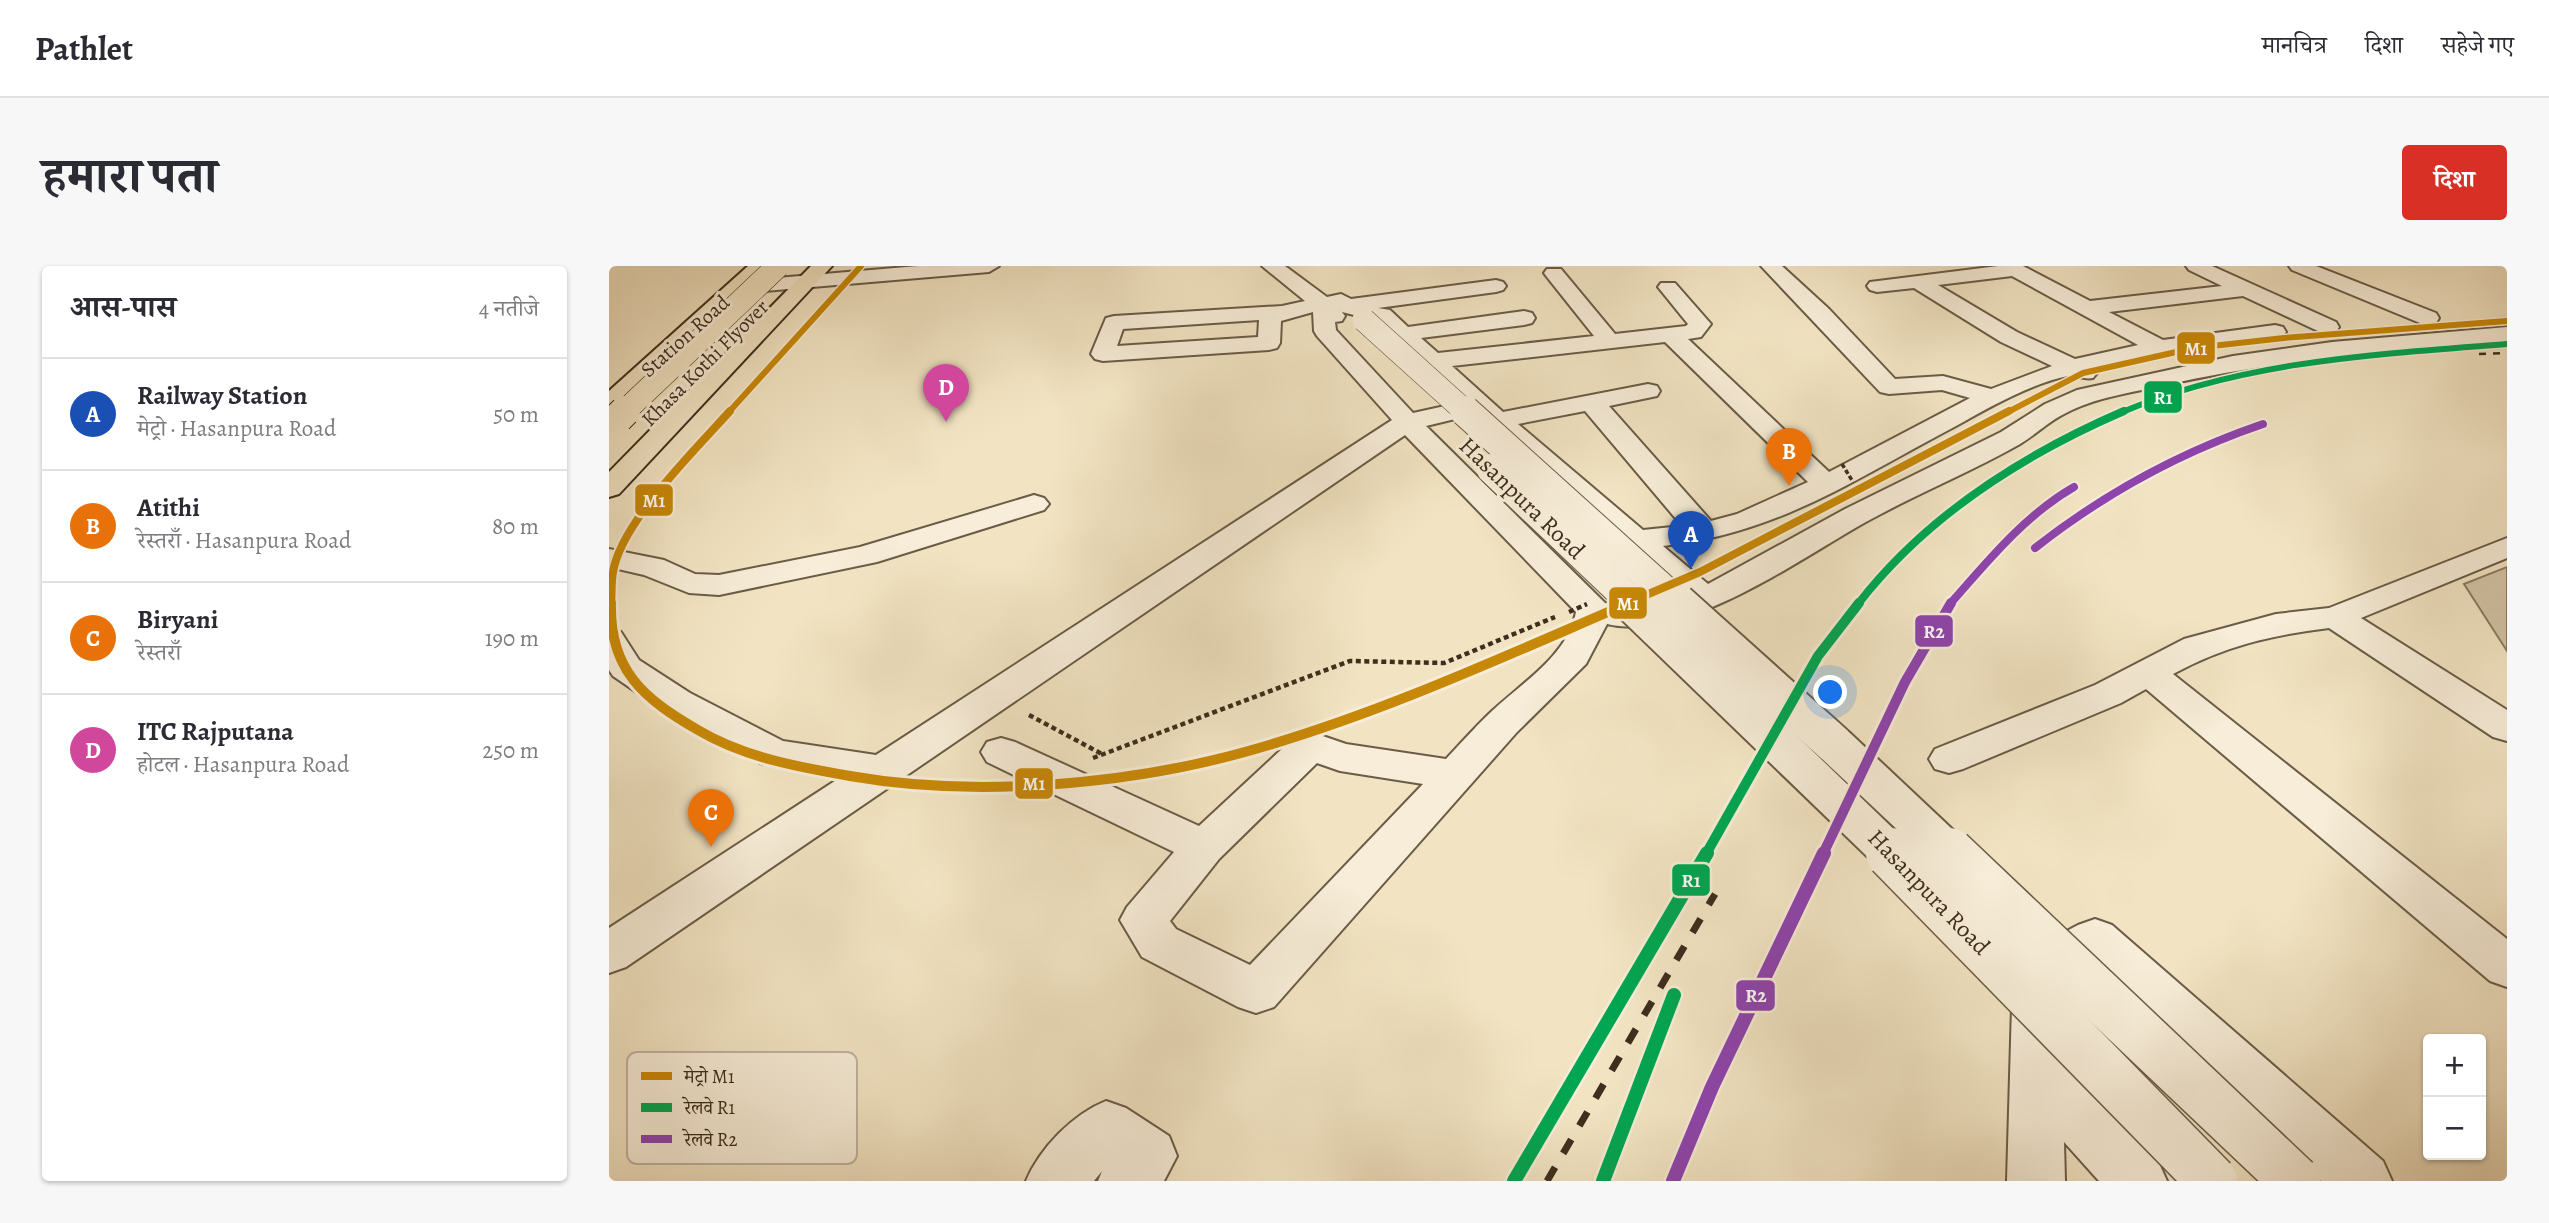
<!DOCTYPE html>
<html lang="hi">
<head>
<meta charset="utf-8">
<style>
  body { margin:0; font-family:Alegreya,"Noto Serif Devanagari",serif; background:#f7f7f7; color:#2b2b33 }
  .controls { position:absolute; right:21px; bottom:21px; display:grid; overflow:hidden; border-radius:7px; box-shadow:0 2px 5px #0004 }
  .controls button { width:63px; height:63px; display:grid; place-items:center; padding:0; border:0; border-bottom:2px solid #e1e1e2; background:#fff; color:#2b2b33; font:35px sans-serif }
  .you { position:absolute; left:1222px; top:427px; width:24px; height:24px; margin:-18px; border:5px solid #fff; border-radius:50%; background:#1a73e8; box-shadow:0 0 0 10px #1a73e833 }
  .badge { display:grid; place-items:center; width:46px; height:46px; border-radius:50%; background:#d93025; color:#fff; font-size:23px; font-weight:700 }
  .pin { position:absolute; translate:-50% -58px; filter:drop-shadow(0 2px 4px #0008) }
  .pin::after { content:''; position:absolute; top:37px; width:24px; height:21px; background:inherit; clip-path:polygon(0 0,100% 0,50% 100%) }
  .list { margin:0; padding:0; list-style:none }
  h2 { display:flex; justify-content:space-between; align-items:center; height:91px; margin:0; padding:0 28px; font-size:30px }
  h2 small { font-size:23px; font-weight:400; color:#7c7c81 }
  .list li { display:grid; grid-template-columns:46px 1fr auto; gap:21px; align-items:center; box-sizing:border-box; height:112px; padding:0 28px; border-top:2px solid #e1e1e2 }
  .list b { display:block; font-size:26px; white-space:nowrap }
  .list p { margin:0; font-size:23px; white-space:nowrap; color:#7c7c81 }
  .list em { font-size:23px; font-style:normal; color:#7c7c81 }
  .map { position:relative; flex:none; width:1898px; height:915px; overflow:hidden; border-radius:7px }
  header { display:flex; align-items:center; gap:42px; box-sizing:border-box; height:98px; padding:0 35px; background:#fff; border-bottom:2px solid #e1e1e2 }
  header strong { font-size:33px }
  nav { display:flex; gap:38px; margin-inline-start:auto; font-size:24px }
  .intro { display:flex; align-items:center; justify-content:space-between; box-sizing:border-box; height:168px; padding:0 42px }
  h1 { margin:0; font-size:49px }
  .button { padding:18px 32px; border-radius:7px; background:#d93025; color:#fff; font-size:24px; font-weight:700 }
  main { display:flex; gap:42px; padding:0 42px }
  aside { flex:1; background:#fff; border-radius:7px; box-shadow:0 2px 5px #0004 }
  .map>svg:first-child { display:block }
</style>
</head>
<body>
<header>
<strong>Pathlet</strong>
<nav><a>मानचित्र</a><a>दिशा</a><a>सहेजे गए</a></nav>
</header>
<div class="intro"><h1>हमारा पता</h1><a class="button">दिशा</a></div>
<main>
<aside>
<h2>आस-पास<small>4 नतीजे</small></h2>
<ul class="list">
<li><span class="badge" style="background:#1a4fb4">A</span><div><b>Railway Station</b><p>मेट्रो · Hasanpura Road</p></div><em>50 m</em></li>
<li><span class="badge" style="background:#e8710a">B</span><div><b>Atithi</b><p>रेस्तराँ · Hasanpura Road</p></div><em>80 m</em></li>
<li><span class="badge" style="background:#e8710a">C</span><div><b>Biryani</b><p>रेस्तराँ</p></div><em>190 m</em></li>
<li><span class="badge" style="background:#d1479c">D</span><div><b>ITC Rajputana</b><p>होटल · Hasanpura Road</p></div><em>250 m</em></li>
</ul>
</aside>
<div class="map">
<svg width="1898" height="915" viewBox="0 0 1898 915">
  <rect width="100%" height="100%" fill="#f2e4c3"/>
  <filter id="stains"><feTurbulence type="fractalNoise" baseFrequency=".00286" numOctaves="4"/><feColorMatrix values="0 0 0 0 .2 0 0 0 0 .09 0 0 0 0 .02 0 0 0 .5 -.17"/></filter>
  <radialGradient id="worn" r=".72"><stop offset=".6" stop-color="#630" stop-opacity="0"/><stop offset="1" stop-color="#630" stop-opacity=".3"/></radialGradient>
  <polygon fill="#d3c5a7" stroke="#887a62" stroke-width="2" points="1898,301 1898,385 1855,318"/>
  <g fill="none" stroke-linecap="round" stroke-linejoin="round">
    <defs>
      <g id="minor">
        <polygon points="309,0 390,0 380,6 131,27 124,25 121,21 124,17 131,15"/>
        <path d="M653 0H676L718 31 732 28 742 33 887 14 894 16 897 20 894 24 887 26 769 42 781 44 799 61 915 45 923 47 926 52 923 57 915 59 812 72 829 87 985 70 938 11 935 7 938 3H952L1006 68 1077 60 1079 58 1049 21 1052 17H1066L1102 58 1092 71 1079 73 1220 206 1361 132 1333 124 1280 128 1271 126 1152 0H1173L1220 43 1286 113 1334 110 1382 123 1443 100 1392 76 1305 22 1268 26 1261 24 1258 20 1261 16 1389 0H1414L1481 35 1613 20 1580 4 1577 0H1603L1727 56 1730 61 1727 66H1711L1634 30 1500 46 1554 74 1666 59 1674 61 1677 66 1674 71 1666 73 1557 87 1492 101 1485 103 1488 107 1484 112C1475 114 1467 109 1459 110 1423 117 1379 142 1347 160 1248 212 1168 268 1054 280L1099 318 1236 243 1392 166 1436 138 1468 124 1624 90 1723 76 1898 61V75C1783 85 1669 94 1556 119 1522 127 1486 131 1455 148 1439 156 1426 169 1411 178 1360 207 1305 229 1255 257 1189 294 1075 377 998 358L977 398 908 466 665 741 647 747 629 741 533 691 511 654 518 641 565 586 378 496 372 486 378 476 392 472 406 476 590 560 688 469 702 466 737 478 837 493C852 477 867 460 883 445 913 417 959 389 967 346L796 169 17 701 0 707V662L232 511 151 497 55 445 4 410 0 404V363L12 366 30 394 81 427 174 475 267 489 783 154 708 70 705 65 704 46 672 55 671 77 668 82 660 84 494 95 486 93 482 88 497 52 505 50 673 40 696 35ZM1403 10 1529 79 1466 93 1408 66 1329 19ZM729 41 733 46 765 54 854 136 804 147 727 64 726 56 733 55 736 50ZM650 54 649 71 508 80 514 63ZM1056 76 1199 216 1128 248 1102 255 1000 140 1048 130 1051 125 1048 120 1039 118 894 146 843 100ZM976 145 1073 260 1034 264 909 158ZM867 148 1013 281 1073 330C1048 337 1022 343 996 337L817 160ZM708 497 731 505 814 518 641 699 567 663 561 655 610 593Z"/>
        <polygon points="1680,0 1707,0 1827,47 1830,52 1827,57 1811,57 1683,4"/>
        <polygon points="425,229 435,232 440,238 435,244 268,296 110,329 80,327 35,309 0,301 0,283 55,294 86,308 110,309 251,281"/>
        <path d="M1898 272V292L1752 352 1898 444V475L1884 471 1720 362C1663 369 1615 380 1564 408L1898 673V721L1881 715 1537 423 1512 437 1354 503 1340 507 1326 503 1320 493 1326 483 1486 419 1575 373 1667 348 1720 342Z"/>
        <polygon points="1486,653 1503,659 1774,895 1783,915 1712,915 1482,699 1453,715 1454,799 1549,895 1558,915 1490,915 1455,876 1456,915 1398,915 1404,705 1411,690 1469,659"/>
        <path d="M497 835 517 842 560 870 568 890 555 915H489L493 905 485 915H417C431 882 464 848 497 835Z"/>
      </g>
      <g id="major">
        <polygon points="139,0 161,0 9,143 0,146 0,125"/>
        <polygon points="202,0 223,0 10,228 0,231 0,206"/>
      </g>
    </defs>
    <use href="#minor" stroke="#6a5c46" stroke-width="4"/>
    <use href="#major" stroke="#3d2e1d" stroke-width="4"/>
    <g stroke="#3d2e1d" stroke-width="4.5" stroke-dasharray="5 3.5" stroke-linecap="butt">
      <polyline points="420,449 493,488"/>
      <polyline points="484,492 741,395 835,397 946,351"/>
    </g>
    <use href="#minor" fill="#f7edd8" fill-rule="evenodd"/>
    <use href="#major" fill="#f2e4c3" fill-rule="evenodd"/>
    <polyline stroke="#3d2e1d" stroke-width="2.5" stroke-dasharray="7 7" stroke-linecap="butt" points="1870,88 1898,87"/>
    <polyline stroke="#3d2e1d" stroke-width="7" stroke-dasharray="16 16" stroke-linecap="butt" points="938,915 1106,628"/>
    <defs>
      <polyline id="minor-bridge-far3" points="755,54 858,147"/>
      <g id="minor-bridge-far2">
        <polyline points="856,145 1070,338"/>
        <polyline points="883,203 1025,338"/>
      </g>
      <g id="minor-bridge-far1">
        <polyline points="1023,337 1283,588"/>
        <polyline points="1068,337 1226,479 1342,588"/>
      </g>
      <g id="minor-bridge">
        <polyline points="1282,587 1603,915"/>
        <polyline points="1340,587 1686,915"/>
      </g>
      <polyline id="major-bridge-far1" points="14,147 169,0"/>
      <polyline id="major-bridge" points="9,152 16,145"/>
    </defs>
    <use href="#minor-bridge-far3" stroke="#6a5c46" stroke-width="24" stroke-linecap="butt"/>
    <use href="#minor-bridge-far2" stroke="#6a5c46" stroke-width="32" stroke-linecap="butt"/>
    <use href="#minor-bridge-far1" stroke="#6a5c46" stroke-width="42" stroke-linecap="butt"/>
    <use href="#minor-bridge" stroke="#6a5c46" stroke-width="53" stroke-linecap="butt"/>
    <use href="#major-bridge-far1" stroke="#3d2e1d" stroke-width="24" stroke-linecap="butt"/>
    <use href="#major-bridge" stroke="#3d2e1d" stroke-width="32" stroke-linecap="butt"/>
    <polyline stroke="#3d2e1d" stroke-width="3.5" stroke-dasharray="4.5 2.5" stroke-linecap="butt" points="1233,198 1244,216"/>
    <polyline stroke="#3d2e1d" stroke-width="4.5" stroke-dasharray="5 3.5" stroke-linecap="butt" points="960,346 978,338"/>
    <use href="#minor-bridge-far3" stroke="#f7edd8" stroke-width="23"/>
    <use href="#minor-bridge-far2" stroke="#f7edd8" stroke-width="30"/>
    <use href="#minor-bridge-far1" stroke="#f7edd8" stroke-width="38"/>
    <use href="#minor-bridge" stroke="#f7edd8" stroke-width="50"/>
    <use href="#major-bridge-far1" stroke="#f2e4c3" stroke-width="23"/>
    <use href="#major-bridge" stroke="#f2e4c3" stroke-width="30"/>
    <defs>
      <path id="rail-1-far3" d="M1511 147C1632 95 1769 88 1898 78"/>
      <path id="rail-1-far2" d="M1249 338C1318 249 1413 189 1515 145"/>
      <polyline id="rail-1-far1" points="1097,588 1209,390 1250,337"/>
      <g id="rail-1">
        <polyline points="905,915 1098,587"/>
        <polyline points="994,915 1065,729"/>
      </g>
      <g id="rail-2-far2">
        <path d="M1426 282C1496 227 1569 187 1654 158"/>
        <path d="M1341 338C1378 296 1416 249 1465 221"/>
      </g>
      <polyline id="rail-2-far1" points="1214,588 1296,416 1342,337"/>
      <polyline id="rail-2" points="1064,915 1103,821 1215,587"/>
    </defs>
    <use href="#rail-1-far3" stroke="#f7edd8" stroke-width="9"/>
    <use href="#rail-1-far2" stroke="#f7edd8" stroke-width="12"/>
    <use href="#rail-1-far1" stroke="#f7edd8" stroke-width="16"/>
    <use href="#rail-1" stroke="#f7edd8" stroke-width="19"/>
    <use href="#rail-2-far2" stroke="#f7edd8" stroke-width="12"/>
    <use href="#rail-2-far1" stroke="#f7edd8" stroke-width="16"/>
    <use href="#rail-2" stroke="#f7edd8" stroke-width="19"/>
    <use href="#rail-1-far3" stroke="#00a651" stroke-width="6"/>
    <use href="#rail-1-far2" stroke="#00a651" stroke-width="8"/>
    <use href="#rail-1-far1" stroke="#00a651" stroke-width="10"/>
    <use href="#rail-1" stroke="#00a651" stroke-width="14"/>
    <use href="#rail-2-far2" stroke="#8e44ad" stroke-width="8"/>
    <use href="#rail-2-far1" stroke="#8e44ad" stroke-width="10"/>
    <use href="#rail-2" stroke="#8e44ad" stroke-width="14"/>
    <defs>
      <g id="metro-1-far2">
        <polyline points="119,147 252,0"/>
        <polyline points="1397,147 1474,107 1585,82 1675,72 1898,55"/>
      </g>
      <g id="metro-1-far1">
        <path d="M2 338C3 328 2 316 4 306 12 256 87 183 121 145"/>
        <polyline points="1016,338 1091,306 1400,145"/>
      </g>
      <path id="metro-1" d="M2 337C0 404 35 433 89 464 134 491 189 501 241 510 366 532 520 519 643 484 773 447 896 390 1020 337"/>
    </defs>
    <use href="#metro-1-far2" stroke="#f7edd8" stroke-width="9"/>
    <use href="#metro-1-far1" stroke="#f7edd8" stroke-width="12"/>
    <use href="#metro-1" stroke="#f7edd8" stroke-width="16"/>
    <use href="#metro-1-far2" stroke="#c88807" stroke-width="6"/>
    <use href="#metro-1-far1" stroke="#c88807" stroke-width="8"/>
    <use href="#metro-1" stroke="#c88807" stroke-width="10"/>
  </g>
  <g text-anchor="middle" stroke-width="6" stroke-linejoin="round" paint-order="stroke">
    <g font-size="21" fill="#3d2e1d" stroke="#f7edd8">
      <text transform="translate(76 70) rotate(-42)" y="7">Station Road</text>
      <text transform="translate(96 97) rotate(-45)" y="7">Khasa Kothi Flyover</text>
    </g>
    <g font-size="24" fill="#3d2e1d" stroke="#f7edd8">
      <text transform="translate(913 232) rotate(44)" y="8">Hasanpura Road</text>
      <text transform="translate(1320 626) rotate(46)" y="8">Hasanpura Road</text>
    </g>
  </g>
  <rect x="18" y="786" width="230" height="112" rx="10" fill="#f7edd8" stroke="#bfb4a0" stroke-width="2"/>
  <rect x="32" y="806" width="31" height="8" fill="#c88807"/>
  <rect x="32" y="837" width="31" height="9" fill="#00a651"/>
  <rect x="32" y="869" width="31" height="8" fill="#8e44ad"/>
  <g font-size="19" fill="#3d2e1d">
    <text x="75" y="817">मेट्रो M1</text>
    <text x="75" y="848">रेलवे R1</text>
    <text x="75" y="880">रेलवे R2</text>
  </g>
  <g stroke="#f7edd8" stroke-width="2.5">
    <rect x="1567" y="65" width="40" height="34" rx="7" fill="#c88807"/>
    <rect x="1534" y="114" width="40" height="34" rx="7" fill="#00a651"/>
    <rect x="25" y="217" width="40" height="34" rx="7" fill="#c88807"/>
    <rect x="999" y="320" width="40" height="34" rx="7" fill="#c88807"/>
    <rect x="1305" y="348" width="40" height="34" rx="7" fill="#8e44ad"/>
    <rect x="405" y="501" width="40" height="33" rx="7" fill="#c88807"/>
    <rect x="1062" y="597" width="40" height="34" rx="7" fill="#00a651"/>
    <rect x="1126" y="713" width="41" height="33" rx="7" fill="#8e44ad"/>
  </g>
  <g font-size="19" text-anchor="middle" font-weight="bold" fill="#fff">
    <text x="1587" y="89">M1</text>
    <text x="1554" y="138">R1</text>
    <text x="45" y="241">M1</text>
    <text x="1019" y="344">M1</text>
    <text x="1325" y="372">R2</text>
    <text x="425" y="524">M1</text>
    <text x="1082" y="621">R1</text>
    <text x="1147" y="736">R2</text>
  </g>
  <rect width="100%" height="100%" filter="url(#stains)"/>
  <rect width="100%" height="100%" fill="url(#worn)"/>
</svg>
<div class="controls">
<button>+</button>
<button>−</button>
</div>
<div class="you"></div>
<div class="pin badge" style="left:1082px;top:303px;background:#1a4fb4">A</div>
<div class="pin badge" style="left:1180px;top:220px;background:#e8710a">B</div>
<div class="pin badge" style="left:102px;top:581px;background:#e8710a">C</div>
<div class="pin badge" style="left:337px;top:156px;background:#d1479c">D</div>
</div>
</main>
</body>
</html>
